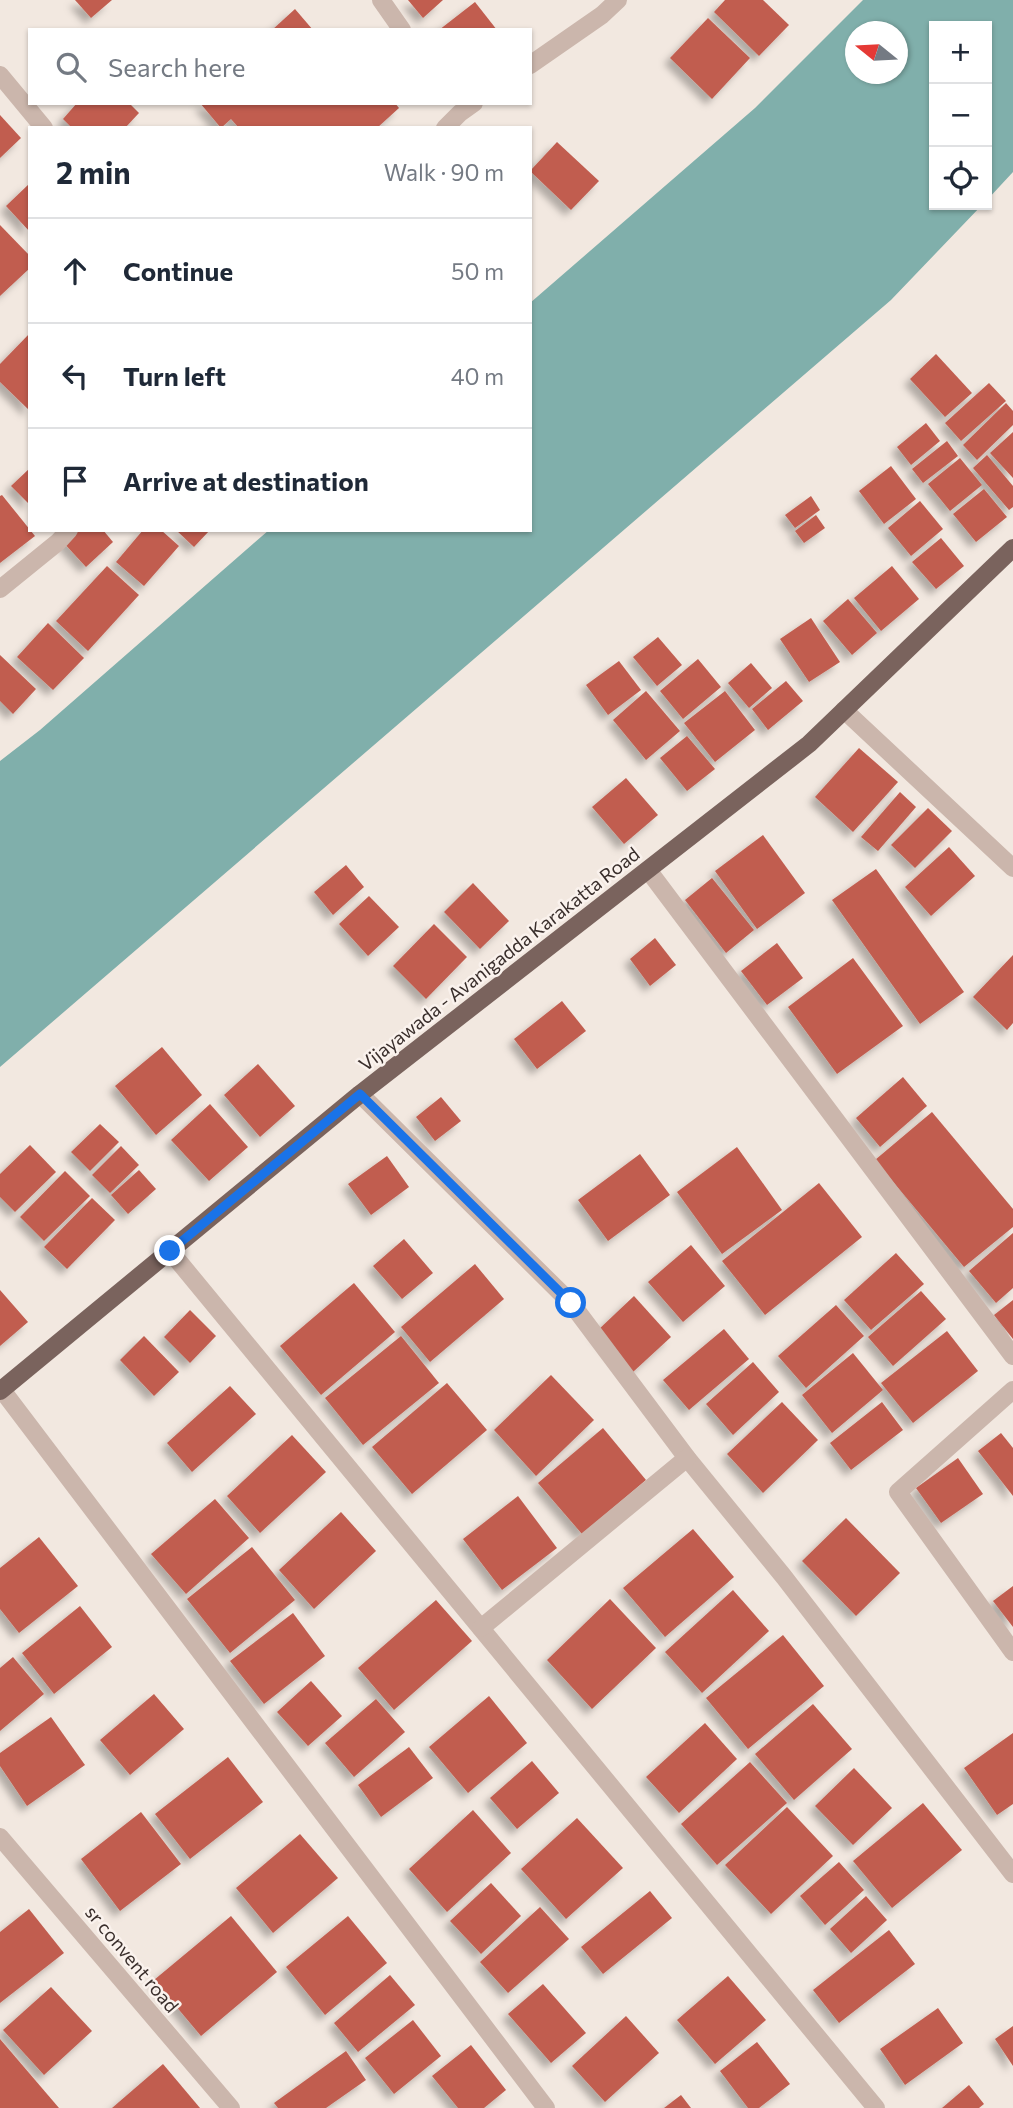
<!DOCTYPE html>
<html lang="en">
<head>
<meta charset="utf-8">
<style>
  body { margin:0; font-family:Commissioner,sans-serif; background:#f2f2f3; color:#1f2937 }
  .controls { position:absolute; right:21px; top:21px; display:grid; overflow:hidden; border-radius:0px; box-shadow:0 2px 5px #0004 }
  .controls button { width:63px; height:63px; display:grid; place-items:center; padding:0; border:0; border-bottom:2px solid #e0e1e3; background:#fff; color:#1f2937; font:35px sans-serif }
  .compass { position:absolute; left:845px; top:21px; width:63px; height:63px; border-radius:50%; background:#fff; box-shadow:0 2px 5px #0004; rotate:288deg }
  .stop { position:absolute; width:21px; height:21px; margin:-16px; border:5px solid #1a73e8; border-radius:50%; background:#fff }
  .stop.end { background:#1a73e8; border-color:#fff; box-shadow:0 2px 7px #0008 }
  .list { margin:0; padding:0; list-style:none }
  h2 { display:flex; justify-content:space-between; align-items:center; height:91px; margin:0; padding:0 28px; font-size:30px }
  h2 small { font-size:23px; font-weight:400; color:#747a83 }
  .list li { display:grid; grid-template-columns:46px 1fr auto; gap:21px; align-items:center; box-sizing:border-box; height:105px; padding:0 28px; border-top:2px solid #e0e1e3 }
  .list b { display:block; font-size:26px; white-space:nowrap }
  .list em { font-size:23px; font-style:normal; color:#747a83 }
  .icon { flex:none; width:38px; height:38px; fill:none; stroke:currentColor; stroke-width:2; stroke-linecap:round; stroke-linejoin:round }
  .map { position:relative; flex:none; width:1013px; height:2108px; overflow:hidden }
  .search { position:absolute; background:#fff; box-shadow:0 2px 5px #0004; left:28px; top:28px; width:504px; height:77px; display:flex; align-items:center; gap:18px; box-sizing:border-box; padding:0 24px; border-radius:0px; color:#747a83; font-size:26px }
  .panel { position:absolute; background:#fff; box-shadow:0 2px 5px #0004; left:28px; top:126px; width:504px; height:406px; border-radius:0px }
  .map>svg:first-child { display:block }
</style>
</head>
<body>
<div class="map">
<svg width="1013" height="2108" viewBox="0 0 1013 2108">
  <defs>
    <filter id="shadow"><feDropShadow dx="-6" dy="6" stdDeviation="3.5" flood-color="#0004"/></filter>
  </defs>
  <rect width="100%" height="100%" fill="#f2e8e0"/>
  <path fill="#80afab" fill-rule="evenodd" d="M863 0H1013V172L987 200V26H934V205H982L891 300 0 1067V761L40 730 269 530H530V303L755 108ZM856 32H898V74H856Z"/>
  <g fill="#c15d4f" filter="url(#shadow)">
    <polygon points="75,0 112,0 91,18"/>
    <polygon points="408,0 443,0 423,18"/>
    <polygon points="725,0 763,0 789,25 759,56 714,12"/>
    <polygon points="475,2 497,30 439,30"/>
    <polygon points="295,9 313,30 272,30"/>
    <polygon points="708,18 750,58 712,99 670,58"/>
    <polygon points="77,103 129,103 139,113 125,128 72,128 63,119"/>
    <polygon points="200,103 395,103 399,108 377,128 239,128 231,119 221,128"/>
    <polygon points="0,115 21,138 0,158"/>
    <polygon points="557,142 599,181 571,210 530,171"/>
    <polygon points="30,183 30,232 6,206"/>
    <polygon points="0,225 30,256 30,268 0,296"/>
    <polygon points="30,333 30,411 0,382 0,364"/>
    <polygon points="936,354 972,393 945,417 910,379"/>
    <polygon points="989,383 1006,401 961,441 945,423"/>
    <polygon points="1006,403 1013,411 1013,425 977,460 963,445"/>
    <polygon points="926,423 940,441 911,465 897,447"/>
    <polygon points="1013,432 1013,478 990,453"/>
    <polygon points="947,441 958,456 923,483 912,469"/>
    <polygon points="987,455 1013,486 1013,507 1009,510 973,468"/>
    <polygon points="960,458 982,485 950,511 928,484"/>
    <polygon points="891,466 916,499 884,524 859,491"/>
    <polygon points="30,468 30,505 11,486"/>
    <polygon points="984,489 1007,517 976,542 953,514"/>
    <polygon points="2,495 35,536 0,563 0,496"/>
    <polygon points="811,496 820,510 795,528 785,515"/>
    <polygon points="920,501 943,529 911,556 888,528"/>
    <polygon points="816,515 825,528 804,543 795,531"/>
    <polygon points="74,530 103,530 113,542 86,567 62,541"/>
    <polygon points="143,530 161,530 179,546 144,586 116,562"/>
    <polygon points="176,530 210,530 194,547"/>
    <polygon points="941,538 964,566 936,589 912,562"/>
    <polygon points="107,566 139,595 88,651 56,621"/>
    <polygon points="892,566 919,599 881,631 854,598"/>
    <polygon points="848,599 877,633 852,655 823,621"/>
    <polygon points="811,618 840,662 809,682 780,639"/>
    <polygon points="48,623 84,658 53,690 17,657"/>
    <polygon points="658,637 682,665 657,686 633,657"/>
    <polygon points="0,655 36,689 13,714 0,701"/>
    <polygon points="698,659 721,687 683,719 660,691"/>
    <polygon points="619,661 641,690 608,715 586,685"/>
    <polygon points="751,663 772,688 749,708 728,683"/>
    <polygon points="786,681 803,701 768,730 752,709"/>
    <polygon points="646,691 680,731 646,760 613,720"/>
    <polygon points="725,691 755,730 715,762 684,723"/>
    <polygon points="687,736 715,769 687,791 660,758"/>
    <polygon points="859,748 898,782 853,832 815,797"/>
    <polygon points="626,778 658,815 624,844 592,807"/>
    <polygon points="900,792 916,807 878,851 861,837"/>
    <polygon points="928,808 952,831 915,868 891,845"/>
    <polygon points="763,835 805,893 757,929 715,871"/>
    <polygon points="949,847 975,876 931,916 905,887"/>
    <polygon points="346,865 364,887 333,915 314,892"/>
    <polygon points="876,869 964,992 920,1024 832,900"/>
    <polygon points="712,878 754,930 726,953 685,900"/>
    <polygon points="473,883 509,921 480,949 444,912"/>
    <polygon points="369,896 399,927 368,956 339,924"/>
    <polygon points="434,924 467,957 426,999 393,966"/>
    <polygon points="655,938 676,965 650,986 630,959"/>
    <polygon points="777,943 803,978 767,1005 741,971"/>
    <polygon points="1013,955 1013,1023 1007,1030 973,997"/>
    <polygon points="853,958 903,1026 837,1074 788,1007"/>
    <polygon points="562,1001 586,1031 537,1069 514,1039"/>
    <polygon points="162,1047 202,1095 156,1135 115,1086"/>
    <polygon points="258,1064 295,1106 260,1137 224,1095"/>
    <polygon points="903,1077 927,1106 880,1147 856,1118"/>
    <polygon points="441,1097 461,1121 435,1141 416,1117"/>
    <polygon points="210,1104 248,1147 209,1181 171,1140"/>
    <polygon points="932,1112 1013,1209 1013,1227 964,1267 875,1160"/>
    <polygon points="100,1124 119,1142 90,1171 71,1152"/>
    <polygon points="30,1145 56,1172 15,1212 0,1197 0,1174"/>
    <polygon points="121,1146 139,1165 110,1193 92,1175"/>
    <polygon points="737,1147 782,1210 722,1254 677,1192"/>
    <polygon points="640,1154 670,1195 608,1241 578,1200"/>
    <polygon points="387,1156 409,1187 371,1215 348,1184"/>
    <polygon points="139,1170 156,1189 128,1214 111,1195"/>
    <polygon points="65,1171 90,1196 44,1241 20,1217"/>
    <polygon points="819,1183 862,1237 765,1315 722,1261"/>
    <polygon points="92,1198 115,1220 67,1269 44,1247"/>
    <polygon points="1013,1233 1013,1288 996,1303 969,1271"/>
    <polygon points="404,1239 433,1273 402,1299 373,1266"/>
    <polygon points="691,1245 725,1286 683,1322 648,1282"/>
    <polygon points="896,1253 924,1284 871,1330 844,1300"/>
    <polygon points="475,1264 504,1299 430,1362 401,1327"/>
    <polygon points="354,1283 395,1332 321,1395 280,1346"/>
    <polygon points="0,1290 28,1322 0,1346"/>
    <polygon points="921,1291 946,1319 893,1366 868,1337"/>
    <polygon points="634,1296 671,1337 633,1372 597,1331"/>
    <polygon points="1013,1300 1013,1339 994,1315"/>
    <polygon points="836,1305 864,1336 806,1388 778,1356"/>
    <polygon points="190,1310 216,1336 190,1363 164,1337"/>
    <polygon points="724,1329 749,1359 689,1410 663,1380"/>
    <polygon points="947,1331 978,1371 913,1423 881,1383"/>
    <polygon points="144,1336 179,1372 154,1396 120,1360"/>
    <polygon points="401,1336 439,1383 363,1445 325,1398"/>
    <polygon points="853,1353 883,1390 832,1433 802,1395"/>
    <polygon points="753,1362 779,1392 733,1435 706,1404"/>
    <polygon points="551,1375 594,1420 536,1476 494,1430"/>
    <polygon points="447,1383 487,1430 412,1494 372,1447"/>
    <polygon points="230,1386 256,1414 192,1472 167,1443"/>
    <polygon points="782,1402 818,1440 763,1493 727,1454"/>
    <polygon points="882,1402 903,1430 851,1470 830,1443"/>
    <polygon points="603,1428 646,1480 582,1534 538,1483"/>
    <polygon points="1001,1433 1013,1448 1013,1496 978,1451"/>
    <polygon points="292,1435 326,1472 260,1533 227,1496"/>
    <polygon points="958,1458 983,1494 941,1523 916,1488"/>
    <polygon points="518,1496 557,1548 502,1590 463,1539"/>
    <polygon points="215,1499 249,1538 186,1594 151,1554"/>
    <polygon points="341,1512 376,1551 314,1609 279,1570"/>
    <polygon points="846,1518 900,1573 856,1616 802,1561"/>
    <polygon points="693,1529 734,1577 665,1637 623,1588"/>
    <polygon points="39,1537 78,1586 19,1633 0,1609 0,1568"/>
    <polygon points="252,1547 295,1600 230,1653 187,1599"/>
    <polygon points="1013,1586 1013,1627 993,1601"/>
    <polygon points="733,1590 769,1631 702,1693 665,1652"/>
    <polygon points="610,1599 656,1648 592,1709 547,1660"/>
    <polygon points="436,1600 472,1641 394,1710 358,1668"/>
    <polygon points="80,1606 112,1647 54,1694 22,1653"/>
    <polygon points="293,1613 325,1656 264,1704 230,1661"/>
    <polygon points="783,1635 824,1686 748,1749 706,1698"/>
    <polygon points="13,1657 44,1694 0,1731 0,1668"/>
    <polygon points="311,1681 342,1716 308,1746 277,1712"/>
    <polygon points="154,1694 184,1729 130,1775 100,1740"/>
    <polygon points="489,1696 527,1743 468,1793 429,1747"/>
    <polygon points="376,1699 405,1732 354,1777 325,1743"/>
    <polygon points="813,1704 852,1749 794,1800 755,1754"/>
    <polygon points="51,1717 85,1765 27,1806 0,1766 0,1753"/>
    <polygon points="705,1723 737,1759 679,1813 646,1777"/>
    <polygon points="1013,1733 1013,1804 997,1815 964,1768"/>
    <polygon points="409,1747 433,1778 381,1817 358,1785"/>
    <polygon points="228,1757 263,1802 190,1859 155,1814"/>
    <polygon points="532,1761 559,1793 517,1829 490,1798"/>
    <polygon points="750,1762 787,1803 717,1865 681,1824"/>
    <polygon points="854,1768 892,1808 853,1845 815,1806"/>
    <polygon points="923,1803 962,1850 892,1908 853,1861"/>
    <polygon points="787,1807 833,1856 771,1914 725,1865"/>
    <polygon points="473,1810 511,1853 447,1912 409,1869"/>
    <polygon points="141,1812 181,1864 120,1911 81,1859"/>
    <polygon points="577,1818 623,1868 566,1919 521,1869"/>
    <polygon points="300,1834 338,1878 273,1933 236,1888"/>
    <polygon points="839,1862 864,1890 825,1925 800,1896"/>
    <polygon points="491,1883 521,1916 481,1954 450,1921"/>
    <polygon points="650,1891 672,1918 603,1974 581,1947"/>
    <polygon points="866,1896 887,1920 851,1953 830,1929"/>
    <polygon points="540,1907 569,1939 508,1993 480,1962"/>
    <polygon points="29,1909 64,1953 0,2003 0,1932"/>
    <polygon points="231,1916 277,1972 201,2036 154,1980"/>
    <polygon points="348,1916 387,1963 325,2015 286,1967"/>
    <polygon points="889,1930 915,1964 839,2023 813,1990"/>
    <polygon points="390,1975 415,2005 358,2052 334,2023"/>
    <polygon points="728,1976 766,2020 715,2064 677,2020"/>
    <polygon points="543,1984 586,2033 551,2063 508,2014"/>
    <polygon points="51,1987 92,2031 44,2075 3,2030"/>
    <polygon points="938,2008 963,2043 905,2085 880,2049"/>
    <polygon points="626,2016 659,2053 605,2102 572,2066"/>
    <polygon points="413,2020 441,2056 394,2094 365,2058"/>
    <polygon points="1013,2026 1013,2066 995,2039"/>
    <polygon points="0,2039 59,2108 0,2108"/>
    <polygon points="757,2042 790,2084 759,2108 748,2108 720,2071"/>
    <polygon points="471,2045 506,2090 484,2108 458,2108 432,2076"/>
    <polygon points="346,2051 366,2080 326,2108 278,2108 274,2103"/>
    <polygon points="163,2064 200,2108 112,2108"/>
    <polygon points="969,2085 984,2104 979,2108 942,2108"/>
    <polygon points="681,2095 691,2108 664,2108"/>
  </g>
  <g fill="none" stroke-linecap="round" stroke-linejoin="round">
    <g stroke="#cbb6ac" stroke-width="18">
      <polyline points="381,0 402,30"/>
      <polyline points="530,65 602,15 618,0"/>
      <polyline points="0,75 44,128"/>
      <polyline points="445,128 460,113 474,103"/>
      <polyline points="0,589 58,542 69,530"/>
      <polyline points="844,710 1013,868"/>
      <polyline points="648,870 1013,1356"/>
      <polyline points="360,1094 571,1303 687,1458 784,1577 1013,1874"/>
      <polyline points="170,1251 876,2108"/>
      <polyline points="2,1390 546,2108"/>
      <polyline points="1013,1390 898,1492 1013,1652"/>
      <polyline points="481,1628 687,1458"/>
      <polyline points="0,1837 231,2108"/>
    </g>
    <polyline stroke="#7a635d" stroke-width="18" points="0,1391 360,1094 809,744 1013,548"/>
  </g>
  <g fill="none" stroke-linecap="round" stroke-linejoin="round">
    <polyline stroke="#1a73e8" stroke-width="9" points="170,1251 360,1094 571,1303"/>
  </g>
  <g text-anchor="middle" stroke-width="5" stroke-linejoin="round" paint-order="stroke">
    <g font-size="19" fill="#392e2b" stroke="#faf2ed">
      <text transform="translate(499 959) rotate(-38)" y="7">Vijayawada - Avanigadda Karakatta Road</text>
      <text transform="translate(132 1959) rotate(50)" y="7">sr convent road</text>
    </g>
  </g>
</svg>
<div class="controls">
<button>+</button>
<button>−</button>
<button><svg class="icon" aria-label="locate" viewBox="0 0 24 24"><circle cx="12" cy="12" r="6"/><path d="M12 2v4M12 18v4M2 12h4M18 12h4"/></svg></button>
</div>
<svg class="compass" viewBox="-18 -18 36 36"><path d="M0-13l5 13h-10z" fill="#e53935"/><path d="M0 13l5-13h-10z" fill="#747a83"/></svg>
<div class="stop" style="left:571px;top:1303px"></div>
<div class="stop end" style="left:170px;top:1251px"></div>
<div class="search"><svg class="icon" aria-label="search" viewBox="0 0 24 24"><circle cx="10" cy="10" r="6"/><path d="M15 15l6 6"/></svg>Search here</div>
<section class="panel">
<h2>2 min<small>Walk · 90 m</small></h2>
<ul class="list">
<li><svg class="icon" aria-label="ahead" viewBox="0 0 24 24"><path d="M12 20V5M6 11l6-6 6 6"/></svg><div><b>Continue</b></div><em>50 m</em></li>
<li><svg class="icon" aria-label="left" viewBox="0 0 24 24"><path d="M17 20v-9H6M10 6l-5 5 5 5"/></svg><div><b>Turn left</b></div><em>40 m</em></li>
<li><svg class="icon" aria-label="arrive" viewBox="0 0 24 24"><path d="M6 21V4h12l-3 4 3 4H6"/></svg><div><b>Arrive at destination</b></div></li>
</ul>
</section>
</div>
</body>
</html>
